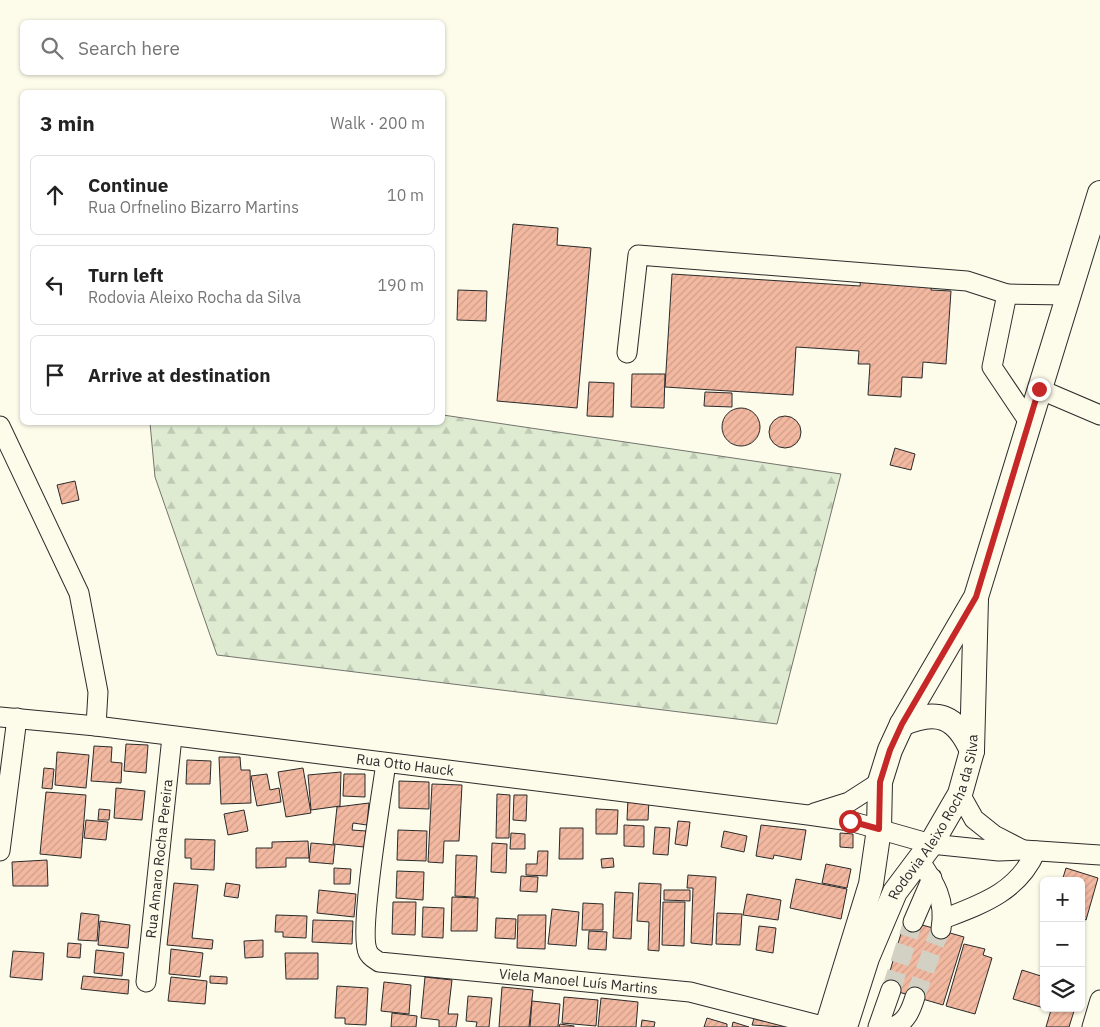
<!DOCTYPE html>
<html lang="en">
<head>
<meta charset="utf-8">
<style>
  body { margin:0; font-family:"IBM Plex Sans",sans-serif; background:#f2f2f2; color:#222 }
  .controls { position:absolute; right:15px; bottom:15px; display:grid; overflow:hidden; border-radius:8px; box-shadow:0 1px 4px #0004 }
  .controls button { width:45px; height:45px; display:grid; place-items:center; padding:0; border:0; border-bottom:1px solid #e0e0e0; background:#fff; color:#222; font:25px sans-serif }
  .stop { position:absolute; width:15px; height:15px; margin:-11px; border:4px solid #c62828; border-radius:50%; background:#fff }
  .stop.end { background:#c62828; border-color:#fff; box-shadow:0 1px 5px #0008 }
  .list { margin:0; padding:0; list-style:none }
  h2 { display:flex; justify-content:space-between; align-items:center; height:65px; margin:0; padding:0 20px; font-size:21px }
  h2 small { font-size:16px; font-weight:400; color:#767676 }
  .list li { display:grid; grid-template-columns:32px 1fr auto; gap:15px; align-items:center; box-sizing:border-box; height:80px; margin:0 10px 10px; padding:0 10px; border:1px solid #e0e0e0; border-radius:8px }
  .list b { display:block; font-size:19px; white-space:nowrap }
  .list p { margin:0; font-size:16px; white-space:nowrap; color:#767676 }
  .list em { font-size:16px; font-style:normal; color:#767676 }
  .icon { flex:none; width:28px; height:28px; fill:none; stroke:currentColor; stroke-width:2; stroke-linecap:round; stroke-linejoin:round }
  .map { position:relative; flex:none; width:1100px; height:1027px; overflow:hidden }
  .search { position:absolute; background:#fff; box-shadow:0 1px 4px #0004; left:20px; top:20px; width:425px; height:55px; display:flex; align-items:center; gap:12px; box-sizing:border-box; padding:0 18px; border-radius:8px; color:#767676; font-size:19px }
  .panel { position:absolute; background:#fff; box-shadow:0 1px 4px #0004; left:20px; top:90px; width:425px; height:335px; border-radius:8px }
  .map>svg:first-child { display:block }
</style>
</head>
<body>
<div class="map">
<svg width="1100" height="1027" viewBox="0 0 1100 1027">
  <defs>
    <pattern id="forest-firs" width="22" height="20" patternUnits="userSpaceOnUse" patternTransform="scale(1.25)"><rect width="22" height="20" fill="#deebd1"/><path d="M5 1l3.5 6h-7zM16 11l3.5 6h-7z" fill="#bfcab4"/></pattern>
    <pattern id="building-hatch" width="6" height="6" patternUnits="userSpaceOnUse" patternTransform="scale(1.25)"><rect width="6" height="6" fill="#f2b8a0"/><path d="M-1 1l2-2M0 6l6-6M5 7l2-2" fill="none" stroke="#d09e8a"/></pattern>
  </defs>
  <rect width="100%" height="100%" fill="#fdfbea"/>
  <polygon fill="url(#forest-firs)" stroke="#74746e" points="443,415 841,474 777,724 217,655 155,477 150,423 442,422"/>
  <g fill="url(#building-hatch)" stroke="#2b2b2b">
    <polygon points="513,224 558,228 557,245 591,248 577,408 497,401"/>
    <polygon points="672,274 860,286 861,276 932,280 931,290 951,291 946,364 923,362 922,378 902,377 901,397 868,395 870,364 858,364 859,351 796,347 793,395 665,387"/>
    <polygon points="458,290 487,291 486,321 457,320"/>
    <polygon points="632,374 665,374 664,408 631,407"/>
    <polygon points="589,382 614,383 613,417 587,416"/>
    <polygon points="705,392 732,393 732,407 704,406"/>
    <circle cx="741" cy="427" r="19"/>
    <circle cx="785" cy="432" r="16"/>
    <polygon points="895,448 915,454 911,470 890,465"/>
    <polygon points="75,481 79,500 62,504 57,485"/>
    <polygon points="126,744 148,745 146,773 124,771"/>
    <polygon points="94,746 112,747 111,762 122,763 121,783 91,781"/>
    <polygon points="57,752 89,755 86,788 55,785"/>
    <polygon points="219,757 240,757 241,770 250,770 251,803 221,804"/>
    <polygon points="187,760 211,761 210,784 186,784"/>
    <polygon points="44,768 54,769 52,789 42,788"/>
    <polygon points="303,768 311,813 286,817 278,772"/>
    <polygon points="341,772 340,806 311,810 308,775"/>
    <polygon points="267,774 270,790 279,788 281,802 257,806 251,776"/>
    <polygon points="344,774 365,774 365,797 343,796"/>
    <polygon points="399,781 429,782 429,809 399,808"/>
    <polygon points="432,784 462,785 459,841 444,841 443,863 428,862"/>
    <polygon points="116,788 145,791 142,820 114,818"/>
    <polygon points="46,792 86,795 81,858 40,854"/>
    <polygon points="497,794 510,795 509,838 496,838"/>
    <polygon points="514,795 527,795 526,821 513,820"/>
    <polygon points="628,798 649,799 648,820 627,820"/>
    <polygon points="369,803 367,825 353,823 352,830 366,831 364,847 333,844 337,807"/>
    <polygon points="99,809 110,810 109,820 98,820"/>
    <polygon points="596,809 618,810 617,834 596,834"/>
    <polygon points="244,810 248,831 228,835 224,814"/>
    <polygon points="86,820 108,822 106,840 84,838"/>
    <polygon points="678,821 690,822 687,846 675,844"/>
    <polygon points="624,825 644,826 644,847 624,846"/>
    <polygon points="761,825 806,830 801,860 774,855 773,859 756,856"/>
    <polygon points="655,827 670,828 668,855 653,854"/>
    <polygon points="560,828 583,828 583,859 559,859"/>
    <polygon points="398,830 427,831 426,861 397,860"/>
    <polygon points="724,831 747,836 744,852 721,847"/>
    <polygon points="511,833 525,834 525,849 510,849"/>
    <polygon points="840,833 853,834 853,848 840,847"/>
    <polygon points="185,839 215,840 214,870 191,869 191,858 185,858"/>
    <polygon points="308,841 309,858 286,858 286,867 256,868 256,848 272,848 272,842"/>
    <polygon points="311,843 335,845 333,864 309,862"/>
    <polygon points="492,843 507,844 506,873 491,872"/>
    <polygon points="538,851 548,851 547,876 526,875 526,864 537,864"/>
    <polygon points="456,855 477,856 475,897 455,896"/>
    <polygon points="613,858 614,867 602,868 601,859"/>
    <polygon points="47,860 48,886 13,886 12,862"/>
    <polygon points="826,864 851,869 847,888 822,883"/>
    <polygon points="334,868 351,869 350,884 334,884"/>
    <polygon points="1066,868 1098,878 1086,920 1081,918 1081,881 1062,881"/>
    <polygon points="397,871 424,872 423,900 396,898"/>
    <polygon points="688,875 716,877 712,945 691,943 693,888 687,888"/>
    <polygon points="521,876 538,877 537,892 520,891"/>
    <polygon points="796,879 847,889 841,919 790,908"/>
    <polygon points="174,883 198,885 192,938 213,940 212,949 167,945"/>
    <polygon points="226,883 240,885 238,898 224,896"/>
    <polygon points="639,883 661,884 659,951 648,950 649,922 637,921"/>
    <polygon points="319,890 356,894 354,917 317,913"/>
    <polygon points="664,890 690,890 690,901 664,900"/>
    <polygon points="615,892 633,893 631,939 613,938"/>
    <polygon points="747,894 781,900 778,920 743,915"/>
    <polygon points="452,897 478,898 477,931 451,931"/>
    <polygon points="393,902 416,902 415,935 392,934"/>
    <polygon points="663,902 685,902 684,946 662,945"/>
    <polygon points="583,903 603,904 603,930 582,930"/>
    <polygon points="423,907 444,908 443,938 422,937"/>
    <polygon points="552,909 579,912 576,946 548,944"/>
    <polygon points="81,913 99,915 97,941 78,940"/>
    <polygon points="717,913 742,914 740,945 716,944"/>
    <polygon points="276,915 307,916 306,938 283,937 283,932 275,932"/>
    <polygon points="518,915 546,915 545,949 517,948"/>
    <polygon points="496,918 516,919 515,939 495,938"/>
    <polygon points="313,920 353,921 352,944 312,942"/>
    <polygon points="905,920 964,937 943,1005 885,988"/>
    <polygon points="100,921 130,925 128,948 98,945"/>
    <polygon points="759,926 776,928 773,953 756,950"/>
    <polygon points="589,931 607,932 606,950 588,949"/>
    <polygon points="263,940 263,957 245,958 244,941"/>
    <polygon points="68,943 81,944 80,958 67,957"/>
    <polygon points="964,944 985,949 983,955 992,958 975,1014 946,1006"/>
    <polygon points="171,949 203,953 200,977 169,974"/>
    <polygon points="96,950 124,953 122,976 94,973"/>
    <polygon points="13,951 44,953 42,980 10,977"/>
    <polygon points="285,953 318,953 318,979 286,979"/>
    <polygon points="1022,970 1044,977 1044,1008 1013,999"/>
    <polygon points="83,976 129,980 128,994 81,989"/>
    <polygon points="210,976 227,977 227,984 210,983"/>
    <polygon points="171,977 207,981 205,1004 168,1001"/>
    <polygon points="425,977 452,980 448,1014 458,1014 456,1027 439,1027 439,1020 421,1018"/>
    <polygon points="384,982 411,985 409,1014 381,1011"/>
    <polygon points="337,986 368,988 366,1025 345,1024 345,1018 335,1018"/>
    <polygon points="502,987 533,990 529,1027 499,1027"/>
    <polygon points="468,996 492,998 489,1027 476,1027 477,1022 466,1021"/>
    <polygon points="564,997 598,1000 596,1026 562,1023"/>
    <polygon points="601,998 638,1002 636,1027 598,1027"/>
    <polygon points="532,1001 560,1004 558,1027 530,1027"/>
    <polygon points="1046,1008 1075,1008 1069,1027 1046,1027 1051,1010"/>
    <polygon points="756,1012 784,1021 782,1027 752,1025"/>
    <polygon points="392,1013 417,1016 416,1027 391,1027"/>
    <polygon points="707,1018 727,1024 727,1027 704,1027"/>
    <polygon points="642,1020 655,1022 654,1027 641,1027"/>
    <polygon points="733,1022 749,1027 732,1027"/>
    <polygon points="560,1024 574,1026 574,1027 559,1027"/>
  </g>
  <g fill="none" stroke-linecap="round" stroke-linejoin="round">
    <g stroke="#d3d1c4" stroke-width="19" stroke-dasharray="19 9" stroke-linecap="butt">
      <polyline points="891,990 913,922"/>
      <polyline points="915,997 940,930"/>
    </g>
    <defs>
      <g id="minor">
        <polyline points="627,353 638,255 967,281 1007,294"/>
        <polyline points="1039,389 1100,415"/>
        <polyline points="1029,422 992,367 1007,294 1068,295"/>
        <polyline points="0,426 79,593 98,692 96,726"/>
        <path id="s1" d="M0 717 96 726 808 815 850 821 931 844 999 851 1024 850 1100 855"/>
        <path id="s2" d="M386 763C382 792 358 934 368 952 370 957 375 959 379 962L690 992 826 1027"/>
        <polyline points="960,794 974,819 994,835 1023,850"/>
        <polyline points="814,813 849,802 880,782"/>
        <polyline points="0,851 17,718"/>
        <path d="M919 860C935 883 946 900 941 929"/>
        <path d="M943 919C982 904 1018 892 1036 851"/>
        <polyline points="913,922 932,878"/>
        <path id="s3" d="M146 982 172 737"/>
        <polyline points="878,1027 891,990"/>
        <path d="M892 1027C906 1023 911 1010 915 997"/>
        <polyline points="1092,1027 1100,1000"/>
      </g>
      <g id="major">
        <path d="M902 724C938 708 957 717 972 751"/>
        <polyline points="827,1027 871,884 879,829 880,782 890,750 902,724 976,597 1100,193"/>
        <path id="s4" d="M845 1027 867 958 895 892 931 844 960 794 972 751 976 599"/>
      </g>
    </defs>
    <use href="#minor" stroke="#2b2b2b" stroke-width="21"/>
    <use href="#major" stroke="#2b2b2b" stroke-width="26"/>
    <use href="#minor" stroke="#fdfbea" stroke-width="19"/>
    <use href="#major" stroke="#fdfbea" stroke-width="24"/>
  </g>
  <g fill="none" stroke-linecap="round" stroke-linejoin="round">
    <polyline stroke="#c62828" stroke-width="6" points="850,821 879,829 880,782 890,750 902,724 976,597 1039,389"/>
  </g>
  <g text-anchor="middle" stroke-width="4" stroke-linejoin="round" paint-order="stroke">
    <g font-size="14" fill="#2b2b2b" stroke="#fdfbea">
      <text dy="5" stroke="none"><textPath href="#s1" startOffset="408">Rua Otto Hauck</textPath></text>
      <text dy="5" stroke="none"><textPath href="#s4" startOffset="230">Rodovia Aleixo Rocha da Silva</textPath></text>
      <text dy="5" stroke="none"><textPath href="#s3" startOffset="124">Rua Amaro Rocha Pereira</textPath></text>
      <text dy="5" stroke="none"><textPath href="#s2" startOffset="406">Viela Manoel Luís Martins</textPath></text>
    </g>
  </g>
</svg>
<div class="controls">
<button>+</button>
<button>−</button>
<button><svg class="icon" aria-label="layers" viewBox="0 0 24 24"><path d="M12 4l9 5-9 5-9-5zM3 14l9 5 9-5"/></svg></button>
</div>
<div class="stop" style="left:850px;top:821px"></div>
<div class="stop end" style="left:1039px;top:389px"></div>
<div class="search"><svg class="icon" aria-label="search" viewBox="0 0 24 24"><circle cx="10" cy="10" r="6"/><path d="M15 15l6 6"/></svg>Search here</div>
<section class="panel">
<h2>3 min<small>Walk · 200 m</small></h2>
<ul class="list">
<li><svg class="icon" aria-label="ahead" viewBox="0 0 24 24"><path d="M12 20V5M6 11l6-6 6 6"/></svg><div><b>Continue</b><p>Rua Orfnelino Bizarro Martins</p></div><em>10 m</em></li>
<li><svg class="icon" aria-label="left" viewBox="0 0 24 24"><path d="M17 20v-9H6M10 6l-5 5 5 5"/></svg><div><b>Turn left</b><p>Rodovia Aleixo Rocha da Silva</p></div><em>190 m</em></li>
<li><svg class="icon" aria-label="arrive" viewBox="0 0 24 24"><path d="M6 21V4h12l-3 4 3 4H6"/></svg><div><b>Arrive at destination</b></div></li>
</ul>
</section>
</div>
</body>
</html>
